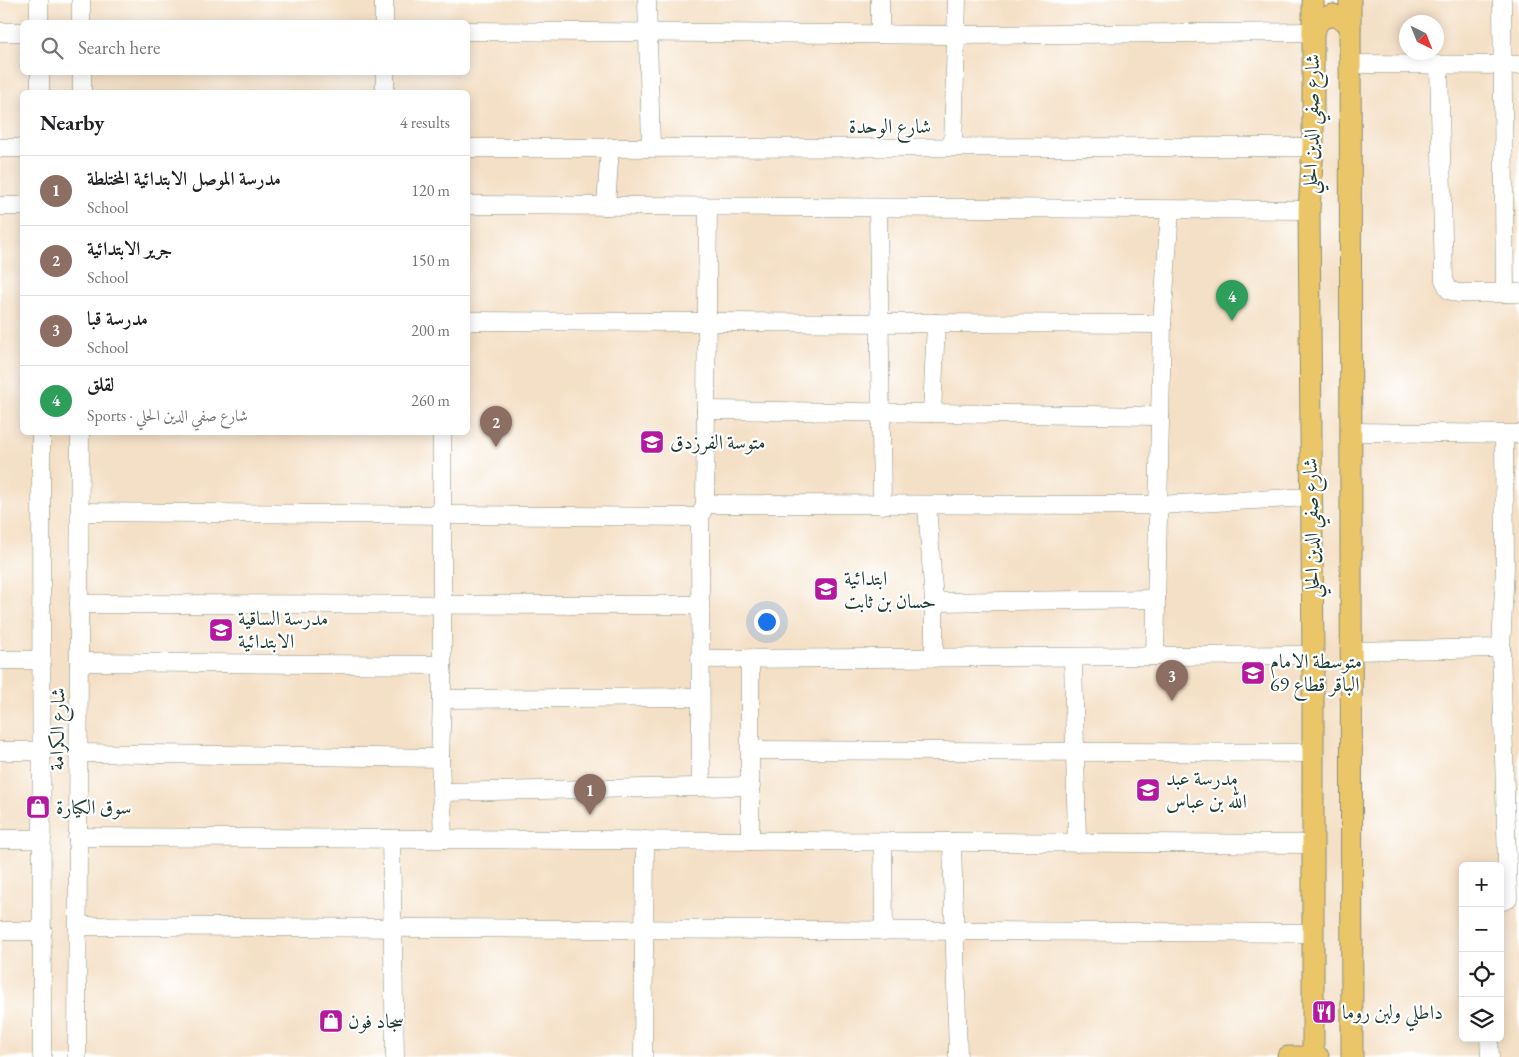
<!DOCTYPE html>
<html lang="en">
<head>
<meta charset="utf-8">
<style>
  body { margin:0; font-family:"EB Garamond",Amiri,serif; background:#f6f6f6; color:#202124 }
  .controls { position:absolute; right:15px; bottom:15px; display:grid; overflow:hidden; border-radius:8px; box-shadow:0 2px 12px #0003 }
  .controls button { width:45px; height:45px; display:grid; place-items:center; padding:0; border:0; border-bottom:1px solid #e0e0e0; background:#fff; color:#202124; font:25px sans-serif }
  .compass { position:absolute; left:1399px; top:15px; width:45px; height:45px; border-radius:50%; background:#fff; box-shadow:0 2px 12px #0003; rotate:137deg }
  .you { position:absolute; left:766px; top:621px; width:18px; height:18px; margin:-12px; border:4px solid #fff; border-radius:50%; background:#1a73e8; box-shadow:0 0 0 8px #1a73e833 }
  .badge { display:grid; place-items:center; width:32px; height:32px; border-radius:50%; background:#b5179e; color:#fff; font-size:16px; font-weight:700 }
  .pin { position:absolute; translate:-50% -41px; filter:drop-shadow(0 1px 2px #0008) }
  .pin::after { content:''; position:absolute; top:26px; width:18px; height:15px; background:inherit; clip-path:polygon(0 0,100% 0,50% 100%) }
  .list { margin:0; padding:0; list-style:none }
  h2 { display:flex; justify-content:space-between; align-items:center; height:65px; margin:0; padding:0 20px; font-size:21px }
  h2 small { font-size:16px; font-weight:400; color:#757577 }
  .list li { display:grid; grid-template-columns:32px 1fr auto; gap:15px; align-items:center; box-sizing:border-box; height:70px; padding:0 20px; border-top:1px solid #e0e0e0 }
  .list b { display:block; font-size:19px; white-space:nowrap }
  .list p { margin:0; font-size:16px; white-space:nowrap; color:#757577 }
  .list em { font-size:16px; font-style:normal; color:#757577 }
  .icon { flex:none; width:28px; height:28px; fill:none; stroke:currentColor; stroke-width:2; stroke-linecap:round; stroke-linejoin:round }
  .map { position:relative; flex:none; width:1519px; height:1057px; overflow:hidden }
  .search { position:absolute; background:#fff; box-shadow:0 2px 12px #0003; left:20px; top:20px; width:450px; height:55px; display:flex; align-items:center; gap:12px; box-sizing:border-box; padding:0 18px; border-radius:8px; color:#757577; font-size:19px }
  .panel { position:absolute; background:#fff; box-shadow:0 2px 12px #0003; left:20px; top:90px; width:450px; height:345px; border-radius:8px }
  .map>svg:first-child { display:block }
</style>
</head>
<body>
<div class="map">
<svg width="1519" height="1057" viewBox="0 0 1519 1057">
  <rect width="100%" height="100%" fill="#fff"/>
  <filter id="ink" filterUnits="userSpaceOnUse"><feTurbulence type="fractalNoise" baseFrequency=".02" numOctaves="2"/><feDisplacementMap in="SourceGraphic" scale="10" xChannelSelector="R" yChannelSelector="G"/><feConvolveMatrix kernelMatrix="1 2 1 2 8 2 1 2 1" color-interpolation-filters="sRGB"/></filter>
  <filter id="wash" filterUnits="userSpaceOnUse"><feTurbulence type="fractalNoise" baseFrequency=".0096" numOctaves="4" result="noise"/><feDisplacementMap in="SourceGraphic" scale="20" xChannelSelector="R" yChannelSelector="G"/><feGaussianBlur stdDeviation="1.12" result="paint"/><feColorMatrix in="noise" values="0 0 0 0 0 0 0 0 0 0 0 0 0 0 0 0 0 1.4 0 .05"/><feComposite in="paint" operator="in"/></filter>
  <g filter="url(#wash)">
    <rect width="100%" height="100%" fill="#f4e0c6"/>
  </g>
  <g filter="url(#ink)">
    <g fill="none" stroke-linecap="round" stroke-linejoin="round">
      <defs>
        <g id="minor">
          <polyline points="39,0 39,22"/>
          <polyline points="81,0 81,22"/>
          <polyline points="384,0 384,22"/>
          <polyline points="647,0 651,147"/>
          <polyline points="1502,0 1505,293"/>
          <polyline points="468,31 956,35 1313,32"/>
          <polyline points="0,32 22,32"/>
          <polyline points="880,34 880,0"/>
          <polyline points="1351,64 1519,65"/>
          <polyline points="1439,65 1444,280 1449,290 1458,293 1519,293"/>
          <polyline points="40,72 40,92"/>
          <polyline points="82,72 82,92"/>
          <polyline points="385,72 385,92"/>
          <polyline points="953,147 957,0"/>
          <polyline points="0,148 22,148"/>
          <polyline points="468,148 1313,147"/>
          <polyline points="468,205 1309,210"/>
          <polyline points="0,206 22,206"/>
          <polyline points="606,206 610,147"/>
          <polyline points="878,208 882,505"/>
          <polyline points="468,321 1162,324"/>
          <polyline points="706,410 1160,416"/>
          <polyline points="932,413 936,323"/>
          <polyline points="41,432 42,1057"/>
          <polyline points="442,432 442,699 440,758 443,839"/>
          <polyline points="1351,432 1519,434"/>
          <polyline points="705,504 1158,505 1311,497"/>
          <polyline points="927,505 934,602 934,658"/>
          <polyline points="80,512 700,517"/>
          <polyline points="934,602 1156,599"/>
          <polyline points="79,604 700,605"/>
          <polyline points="1351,651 1501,648"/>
          <polyline points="1155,656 1162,324 1170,210"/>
          <polyline points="1073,657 1077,843"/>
          <polyline points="750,658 750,841"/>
          <polyline points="700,659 1313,655"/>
          <polyline points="0,660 42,660"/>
          <polyline points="79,662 442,665"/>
          <polyline points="442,699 700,697"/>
          <polyline points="751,750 1313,753"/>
          <polyline points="0,751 42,751"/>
          <polyline points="77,753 440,758"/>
          <polyline points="701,785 700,517 705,504 708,207"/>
          <polyline points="442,792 751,786"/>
          <polyline points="77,837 1313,844"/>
          <polyline points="0,839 42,839"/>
          <polyline points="391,839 395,1057"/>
          <polyline points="883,842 884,931"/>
          <polyline points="952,842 958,1057"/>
          <polyline points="1500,902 1508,899 1501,648 1505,567 1504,434"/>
          <polyline points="78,926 1313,933"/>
          <polyline points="0,931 43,931"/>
          <polyline points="1489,1038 1490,1057"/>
          <polyline points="77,1057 80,432"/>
          <polyline points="643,1057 645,840"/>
        </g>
        <g id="major">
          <polyline points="1350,0 1352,1057"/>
          <polyline points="1313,32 1320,19 1333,15 1346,21 1350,27"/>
          <polyline points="1288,1057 1318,1057"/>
          <polyline points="1313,1057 1313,655 1309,210 1313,147 1313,0"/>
        </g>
      </defs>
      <use href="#minor" stroke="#8a8e7d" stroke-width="19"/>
      <use href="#major" stroke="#8a8e7d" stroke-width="23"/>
      <use href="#minor" stroke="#fff" stroke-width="18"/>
      <use href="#major" stroke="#ebc669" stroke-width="21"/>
    </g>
  </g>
  <defs>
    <symbol id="school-square" viewBox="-11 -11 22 22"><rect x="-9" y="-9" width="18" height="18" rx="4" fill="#b5179e" stroke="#fff"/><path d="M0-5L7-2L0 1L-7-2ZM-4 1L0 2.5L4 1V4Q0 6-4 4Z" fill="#fff"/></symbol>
    <symbol id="shop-square" viewBox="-11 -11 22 22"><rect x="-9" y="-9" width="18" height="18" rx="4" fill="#b5179e" stroke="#fff"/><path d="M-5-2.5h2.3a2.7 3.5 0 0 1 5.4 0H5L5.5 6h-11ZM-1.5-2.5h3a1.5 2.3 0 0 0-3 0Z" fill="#fff"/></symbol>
    <symbol id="restaurant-square" viewBox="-11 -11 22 22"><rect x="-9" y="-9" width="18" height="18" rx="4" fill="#b5179e" stroke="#fff"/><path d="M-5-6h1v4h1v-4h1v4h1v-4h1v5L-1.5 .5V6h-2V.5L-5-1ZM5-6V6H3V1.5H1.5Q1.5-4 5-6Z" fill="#fff"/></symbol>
  </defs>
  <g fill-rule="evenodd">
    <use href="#school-square" x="638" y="428" width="28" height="28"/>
    <use href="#school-square" x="812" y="575" width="28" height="28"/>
    <use href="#school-square" x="207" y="616" width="28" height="28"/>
    <use href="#school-square" x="1239" y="659" width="28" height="28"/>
    <use href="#school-square" x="1134" y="776" width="28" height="28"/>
    <use href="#shop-square" x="24" y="793" width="28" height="28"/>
    <use href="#restaurant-square" x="1310" y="998" width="28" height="28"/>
    <use href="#shop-square" x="317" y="1007" width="28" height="28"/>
  </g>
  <g text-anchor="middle" stroke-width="4.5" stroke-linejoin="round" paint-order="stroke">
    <g font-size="20" fill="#1f3d34" stroke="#fff">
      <text transform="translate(1311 124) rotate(-89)" y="7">شارع صفي الدين الحلي</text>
      <text x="890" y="133">شارع الوحدة</text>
      <text transform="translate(1311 528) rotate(-91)" y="7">شارع صفي الدين الحلي</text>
      <text transform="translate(57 729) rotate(-89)" y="7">شارع الكرامة</text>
    </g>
    <g font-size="20" fill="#1f3d34" stroke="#fff" text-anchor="start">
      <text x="670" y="449">متوسة الفرزدق</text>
      <text x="844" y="585">ابتدائية<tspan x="844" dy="23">حسان بن ثابت</tspan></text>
      <text x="238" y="625">مدرسة الساقية<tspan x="238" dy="23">الابتدائية</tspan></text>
      <text x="1270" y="668">متوسطة الامام<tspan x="1270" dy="23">الباقر قطاع 69</tspan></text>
      <text x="1166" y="785">مدرسة عبد<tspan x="1166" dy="23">الله بن عباس</tspan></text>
      <text x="56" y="814">سوق الكيارة</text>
      <text x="1342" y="1019">داطلي ولبن روما</text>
      <text x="348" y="1028">سجاد فون</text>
    </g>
  </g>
</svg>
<div class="controls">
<button>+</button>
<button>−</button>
<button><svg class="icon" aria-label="locate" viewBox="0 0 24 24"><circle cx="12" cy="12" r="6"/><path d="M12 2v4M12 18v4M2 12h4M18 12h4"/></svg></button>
<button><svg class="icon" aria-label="layers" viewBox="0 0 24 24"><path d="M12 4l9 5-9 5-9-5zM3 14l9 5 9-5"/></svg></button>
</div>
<svg class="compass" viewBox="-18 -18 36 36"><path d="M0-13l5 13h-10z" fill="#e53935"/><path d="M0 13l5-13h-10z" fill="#757577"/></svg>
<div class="you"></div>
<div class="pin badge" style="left:590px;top:815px;background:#8d6e63">1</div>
<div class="pin badge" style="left:496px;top:447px;background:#8d6e63">2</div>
<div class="pin badge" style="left:1172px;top:701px;background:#8d6e63">3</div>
<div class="pin badge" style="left:1232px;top:321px;background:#2e9e5b">4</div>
<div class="search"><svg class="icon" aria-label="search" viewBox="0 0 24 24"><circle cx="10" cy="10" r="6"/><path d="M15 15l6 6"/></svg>Search here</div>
<section class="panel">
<h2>Nearby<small>4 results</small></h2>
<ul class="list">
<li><span class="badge" style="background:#8d6e63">1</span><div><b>مدرسة الموصل الابتدائية المختلطة</b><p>School</p></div><em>120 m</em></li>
<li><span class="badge" style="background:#8d6e63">2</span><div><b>جرير الابتدائية</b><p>School</p></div><em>150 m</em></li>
<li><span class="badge" style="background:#8d6e63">3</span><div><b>مدرسة قبا</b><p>School</p></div><em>200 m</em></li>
<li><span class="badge" style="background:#2e9e5b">4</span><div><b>لقلق</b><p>Sports · شارع صفي الدين الحلي</p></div><em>260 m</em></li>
</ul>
</section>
</div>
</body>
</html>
